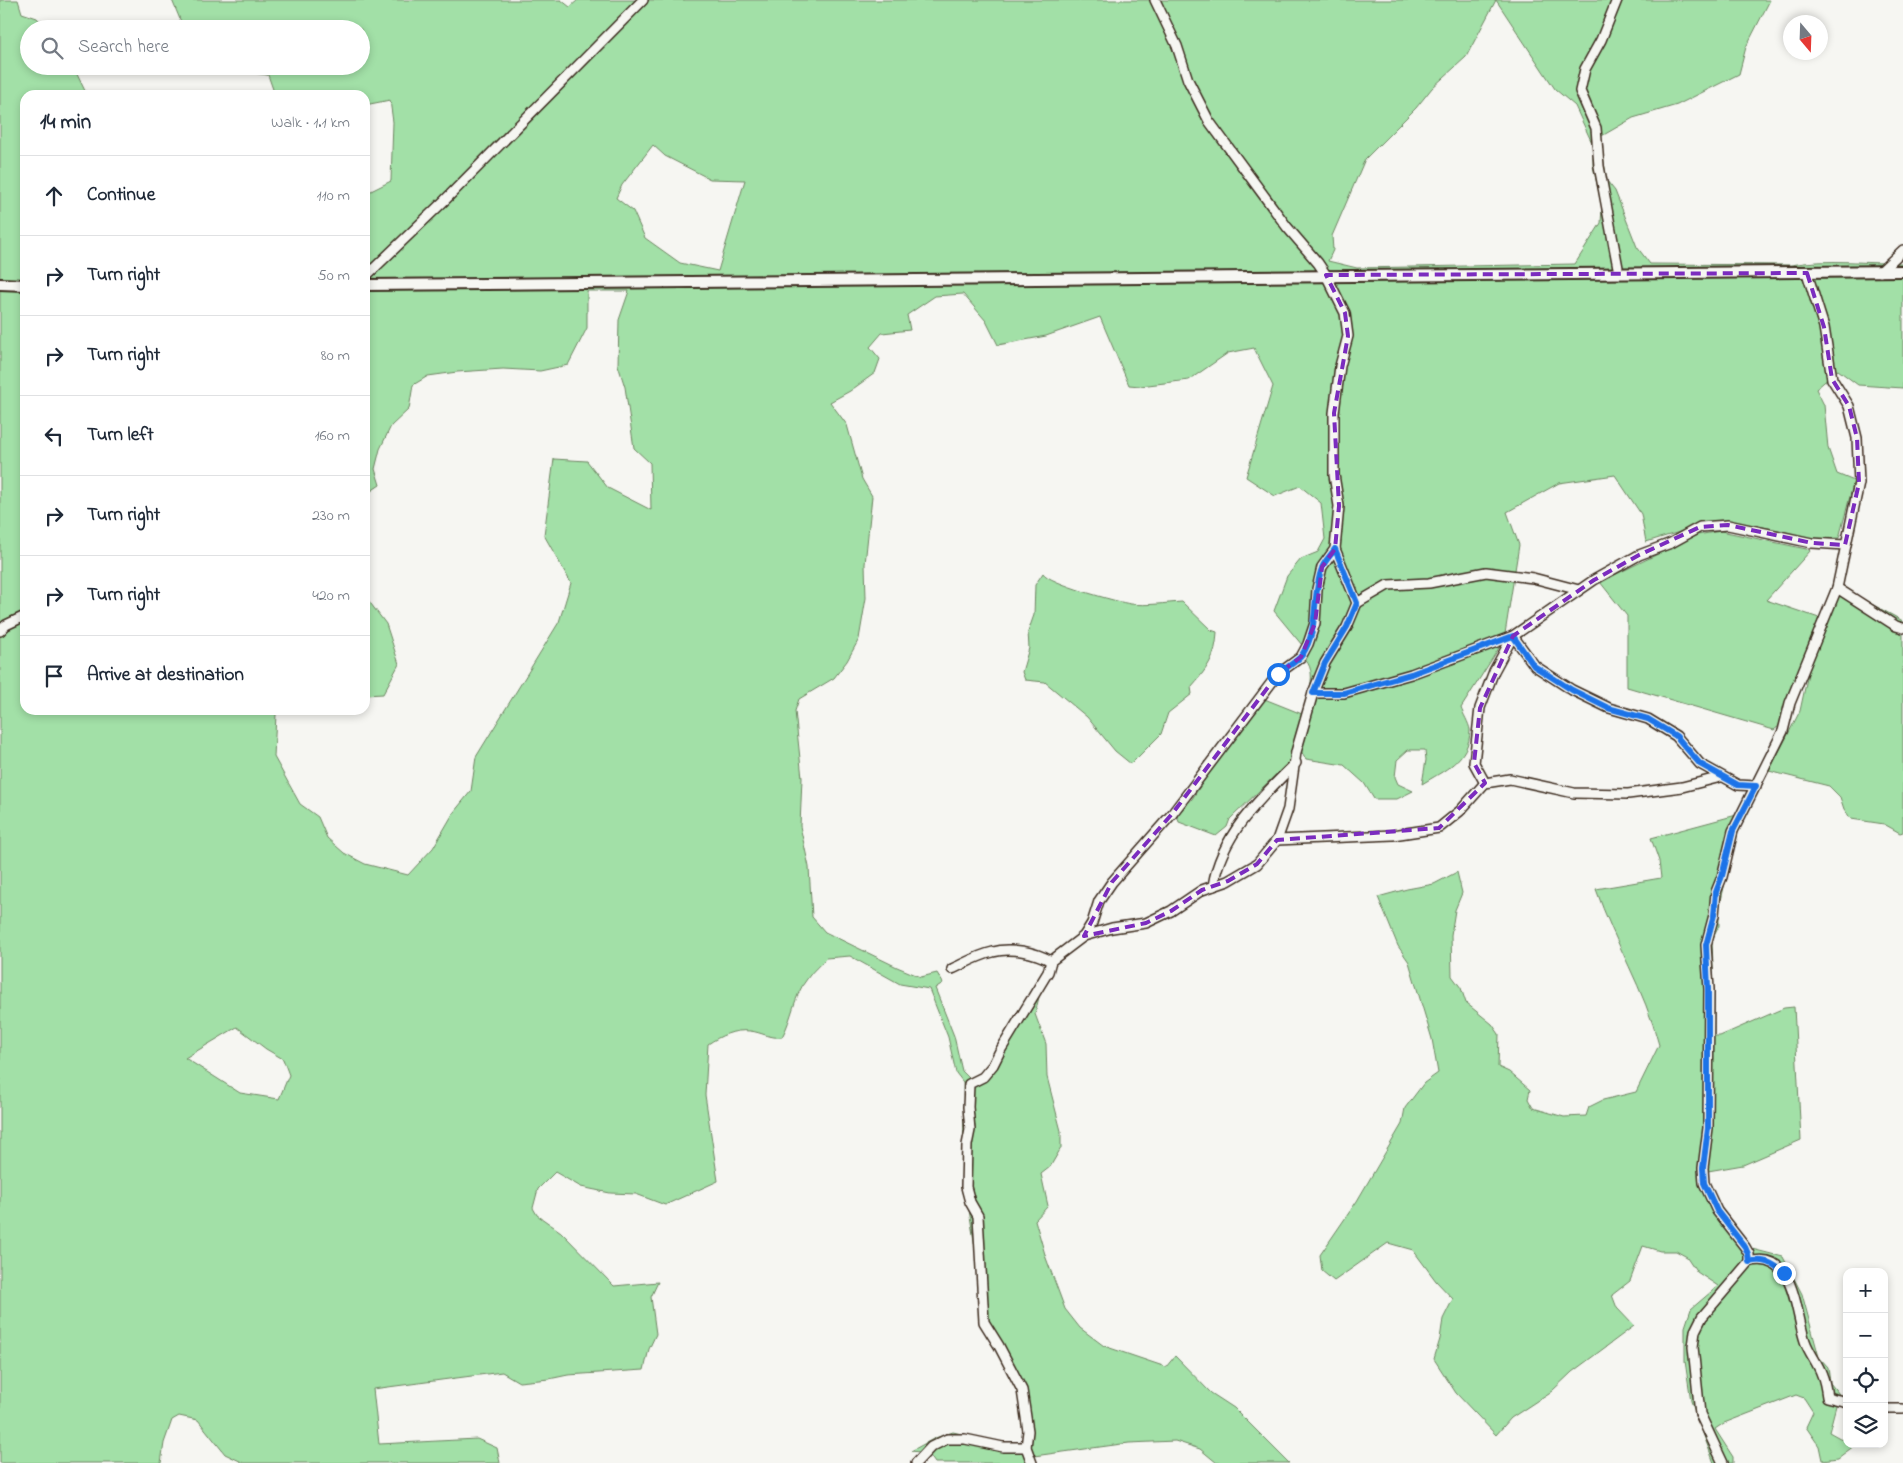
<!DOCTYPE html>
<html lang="en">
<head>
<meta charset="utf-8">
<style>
  body { margin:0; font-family:"Indie Flower",sans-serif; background:#f6f6f7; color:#1f2937 }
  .controls { position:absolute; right:15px; bottom:15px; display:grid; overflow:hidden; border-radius:10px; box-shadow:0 2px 8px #0003 }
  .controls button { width:45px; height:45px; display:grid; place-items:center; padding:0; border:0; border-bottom:1px solid #e0e1e3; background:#fff; color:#1f2937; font:25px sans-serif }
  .compass { position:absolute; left:1783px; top:15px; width:45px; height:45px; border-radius:50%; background:#fff; box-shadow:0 2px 8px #0003; rotate:161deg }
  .stop { position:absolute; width:15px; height:15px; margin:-11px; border:4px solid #1a73e8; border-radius:50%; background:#fff }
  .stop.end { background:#1a73e8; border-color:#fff; box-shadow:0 1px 5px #0008 }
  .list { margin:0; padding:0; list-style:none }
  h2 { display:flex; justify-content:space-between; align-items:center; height:65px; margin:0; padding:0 20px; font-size:21px }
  h2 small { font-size:16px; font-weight:400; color:#747a83 }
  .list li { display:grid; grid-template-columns:32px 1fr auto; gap:15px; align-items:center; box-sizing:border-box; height:80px; padding:0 20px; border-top:1px solid #e0e1e3 }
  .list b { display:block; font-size:19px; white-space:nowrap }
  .list em { font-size:16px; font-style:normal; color:#747a83 }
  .icon { flex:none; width:28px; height:28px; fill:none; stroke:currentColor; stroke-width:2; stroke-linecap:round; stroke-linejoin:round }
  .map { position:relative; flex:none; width:1903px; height:1463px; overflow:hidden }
  .search { position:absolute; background:#fff; box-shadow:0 2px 8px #0003; left:20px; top:20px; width:350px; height:55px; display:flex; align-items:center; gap:12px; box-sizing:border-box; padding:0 18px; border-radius:28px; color:#747a83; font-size:19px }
  .panel { position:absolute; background:#fff; box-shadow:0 2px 8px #0003; left:20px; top:90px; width:350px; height:625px; border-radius:15px }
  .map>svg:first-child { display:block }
</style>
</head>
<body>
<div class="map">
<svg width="1903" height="1463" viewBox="0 0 1903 1463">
  <rect width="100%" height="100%" fill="#f6f6f2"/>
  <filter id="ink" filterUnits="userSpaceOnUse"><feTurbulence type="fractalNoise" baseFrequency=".02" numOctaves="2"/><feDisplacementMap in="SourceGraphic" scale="10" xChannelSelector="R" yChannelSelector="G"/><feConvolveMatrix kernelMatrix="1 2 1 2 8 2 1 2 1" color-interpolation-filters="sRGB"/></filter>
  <g filter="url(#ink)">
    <g fill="#a2e0a7" stroke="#6e8562" fill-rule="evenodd">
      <path d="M0 0H18L22 13 37 18 47 29H29V66H73L87 95H25V710H282L276 714 274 757 300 804 318 817 327 838 344 853 365 864 408 875 433 848 454 812 471 791 476 757 559 622 571 583 544 535 554 459 587 461 608 488 651 510 650 463 634 448 625 387 618 365 619 320 629 291H587V328L568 365 540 371 503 369 457 372 428 376 413 385 409 409 391 426 380 449 375 469 380 485 365 495V194L391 181 393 122 390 100 365 105V95H275L268 75 245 72 242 66H361V29H184L172 0H561L570 7 578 0H1770L1746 47 1739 74 1677 105 1633 118 1600 137 1607 181 1615 191 1637 247 1650 264 1791 265C1828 258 1866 264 1903 263V388L1858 385 1838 370 1816 389 1824 405 1828 448 1837 474 1854 481 1839 538 1810 539 1779 530 1730 521 1700 522 1683 531 1646 542 1641 514 1615 475 1559 483 1507 512 1519 545 1504 640 1461 708C1463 714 1469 723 1470 730 1470 760 1443 771 1422 784L1426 760 1425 750H1408L1397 760 1395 777 1398 784 1413 791 1397 799H1374L1364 783 1344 765 1306 759 1301 751 1294 748 1290 761 1230 819 1227 827 1216 836 1179 822 1177 815 1192 799 1228 743 1247 722 1262 698 1302 714C1308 693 1321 669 1299 654L1302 645 1274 611 1287 576 1301 559 1318 552 1325 539 1321 503 1300 486 1275 496 1246 477 1273 386 1254 348 1228 353 1189 380 1140 386 1129 385 1100 317 1046 336 998 345 986 321 963 294 935 296 907 315 910 330 882 333 870 347 880 359 875 373 850 391 830 402 847 425 862 479 872 496 865 564 866 598 859 639 847 661 834 678 799 699 795 711 802 778 800 826 809 867 812 917 825 932 897 967 921 977 937 973 943 983 935 988 954 1036 962 1071 970 1079 984 1072 1032 993 1039 997 1035 1014 1046 1044 1047 1077 1061 1131V1148L1050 1167 1041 1174 1048 1206 1035 1220 1046 1258 1065 1309 1080 1328 1104 1346 1166 1367 1175 1356 1211 1393 1234 1408 1289 1463H1217L1200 1449 1175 1441 1129 1443 1034 1456 1035 1463H935L928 1453 911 1451 935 1438 953 1432 996 1442 1018 1444 1027 1436 1019 1390 982 1323 980 1278 969 1210 962 1192 964 1115 963 1082 956 1073 948 1037 929 989 900 984 850 956 826 958C820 965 812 971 807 979 794 995 792 1019 782 1037 771 1039 761 1032 750 1031 734 1029 720 1036 708 1044L705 1095 718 1181 665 1205 636 1194 610 1193 581 1187 555 1172 538 1189 533 1208 537 1215 561 1232 614 1286 658 1282 651 1297 656 1334 649 1349 644 1370 568 1375 549 1379 519 1382 502 1372 373 1389 379 1444 477 1439 497 1448 500 1463H244L225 1454 198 1420 179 1416 172 1420 164 1443 161 1463H0ZM1496 0 1555 89 1575 106 1593 145V166L1602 207 1601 223 1575 264 1357 268 1328 261 1333 250 1332 236 1365 159 1416 108 1432 88 1466 57ZM653 145 665 156 710 179 745 180 718 271 680 263 645 238 633 211 616 198 622 185ZM237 1027 266 1049 283 1059 289 1075 279 1099 240 1093 185 1058Z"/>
      <polygon points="1721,531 1811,550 1766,600 1819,618 1786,701 1779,726 1774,730 1627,687 1627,616 1600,582 1697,535"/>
      <path d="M1043 573C1048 583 1117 602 1131 604 1147 606 1165 603 1182 602L1211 630 1217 632C1216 657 1207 669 1191 687L1192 694 1168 713 1161 734 1131 764 1115 751 1087 717 1045 682 1025 680 1022 672 1029 648 1028 632 1034 615 1035 585Z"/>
      <polygon points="1841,584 1855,595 1903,621 1903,832 1900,833 1884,824 1851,819 1844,809 1840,797 1829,786 1769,771 1800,711 1809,669"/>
      <polygon points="365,596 386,624 399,664 383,694 365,695"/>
      <path d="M1744 813 1731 855 1719 910V926L1712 940 1714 994V1036H1720L1784 1008 1794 1007 1801 1140 1743 1165 1708 1171 1707 1176 1713 1197 1752 1249 1783 1257 1802 1294 1819 1357 1828 1367 1830 1383 1839 1394 1829 1432 1847 1442V1444L1854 1446 1838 1458 1822 1460 1819 1446 1806 1427 1813 1412 1804 1398 1796 1395 1724 1423 1715 1429 1733 1457V1463H1714L1691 1401 1685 1361V1327L1691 1309 1718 1286 1697 1272 1687 1257 1676 1251H1660L1643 1246 1630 1281 1612 1295 1617 1308 1634 1326 1572 1372 1552 1391 1511 1418 1496 1435 1456 1393 1434 1359 1440 1339 1443 1319 1453 1299 1436 1281 1413 1250 1388 1243 1334 1281 1322 1271 1320 1255 1357 1201 1402 1124 1405 1108 1424 1083 1438 1073 1432 1039 1409 962 1398 946 1378 897 1407 889 1434 884 1457 872 1462 893 1455 910 1451 935 1452 976 1461 988 1466 1003 1492 1024 1499 1034 1498 1067 1509 1072 1530 1090 1528 1099 1533 1108 1564 1117 1586 1116 1589 1107 1603 1100 1636 1092 1659 1045C1645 990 1614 942 1596 889L1661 878 1659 861 1651 838Z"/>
    </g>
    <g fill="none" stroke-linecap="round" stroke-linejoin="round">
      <defs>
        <g id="minor">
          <polyline points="1617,0 1601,40 1585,69 1580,91 1596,128 1599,166 1619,273"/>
          <polyline points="1880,272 1903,250"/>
          <polyline points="365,277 445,200 643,0"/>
          <polyline points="1837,588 1896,626 1903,628"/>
          <polyline points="1357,603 1388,585 1429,583 1486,572 1533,578 1579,590"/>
          <polyline points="0,631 6,625 25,616"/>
          <polyline points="1313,693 1344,693 1411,674 1513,636 1594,580 1639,555 1671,543 1700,527 1728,525 1812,543 1845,545"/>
          <polyline points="1485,783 1474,763 1480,708 1494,671 1513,636 1535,666 1572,690 1609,708 1648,719 1676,736 1700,764 1738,785 1756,786"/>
          <polyline points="1277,840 1393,835 1439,828 1460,811 1485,783 1510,779 1574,793 1628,794 1682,787 1721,777"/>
          <path d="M1213 886C1221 835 1260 798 1296 763"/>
          <polyline points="1084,936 1112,928 1146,923 1171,911 1202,890 1228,881 1257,864 1277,840 1288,809 1296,752 1313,693 1325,663 1347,627 1357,603 1335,549"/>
          <path d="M952 969C965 963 979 955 993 952 1011 947 1035 952 1051 961"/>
          <path d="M1749 1262C1795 1249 1795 1312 1805 1341 1809 1353 1818 1363 1822 1375 1825 1382 1826 1390 1827 1397L1847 1402"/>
          <polyline points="1884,1409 1903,1409"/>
          <polyline points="916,1463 931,1447 947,1439 965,1439 1003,1447 1026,1447"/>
          <polyline points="1032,1463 1026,1447 1028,1431 1022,1390 999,1346 984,1322 978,1216 970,1202 966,1187 967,1145 970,1130 968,1107 969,1084 983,1077 993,1065 1000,1051 1048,972 1051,961 1084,936 1092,923 1099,901 1112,882 1172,814 1278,674 1301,657 1308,644 1315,623 1317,589 1322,567 1335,549 1339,506 1334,475 1334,413 1340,366 1348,336 1345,313 1326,275 1318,263 1287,227 1209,121 1188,80 1177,46 1155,0"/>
          <polyline points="1723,1463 1700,1414 1693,1347 1695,1331 1702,1317 1749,1262 1749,1254 1745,1247 1717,1211 1704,1183 1703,1168 1708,1128 1709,989 1706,945 1714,915 1716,892 1722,877 1733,831 1783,731 1790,703 1837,588 1859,483 1857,438 1849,406 1832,379 1824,327 1807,273"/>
        </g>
        <g id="tertiary">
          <polyline points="0,284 25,285"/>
          <polyline points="365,285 1903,271"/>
        </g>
      </defs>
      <use href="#minor" stroke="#3b2a1e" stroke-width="12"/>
      <use href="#tertiary" stroke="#3b2a1e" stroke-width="14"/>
      <use href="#minor" stroke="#f6f6f2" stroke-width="9"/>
      <use href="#tertiary" stroke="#f6f6f2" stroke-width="10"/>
    </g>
  </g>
  <g fill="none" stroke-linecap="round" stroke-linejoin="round" filter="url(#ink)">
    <path stroke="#1a73e8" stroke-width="6" d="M1278 674C1285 668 1298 661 1302 655 1320 628 1311 597 1322 568 1324 562 1331 555 1335 549L1357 603 1347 627 1325 663 1313 693H1344L1411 674 1513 636 1534 666 1572 690 1608 708 1648 719 1676 736 1700 764 1738 785 1756 786 1733 831 1722 876 1716 892 1714 915 1706 945 1708 989V1128L1703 1168 1704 1183 1717 1211 1745 1247 1748 1254 1749 1262C1764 1258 1773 1263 1784 1273"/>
  </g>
  <path fill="none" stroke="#7b2cbf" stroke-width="4" stroke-dasharray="10 6" stroke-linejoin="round" d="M1807 273 1824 327 1832 379 1849 406 1857 438 1859 483 1845 545 1812 543 1728 525 1700 527 1639 555 1594 580 1513 636 1480 708 1474 763 1485 783 1439 828 1277 840 1257 864 1228 881 1202 890 1171 911 1146 923 1084 936 1112 882 1172 814 1278 674 1301 657 1315 623 1322 567 1335 549 1339 506 1334 413 1348 336 1345 313 1326 275Z"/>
</svg>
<div class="controls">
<button>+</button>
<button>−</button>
<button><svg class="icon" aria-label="locate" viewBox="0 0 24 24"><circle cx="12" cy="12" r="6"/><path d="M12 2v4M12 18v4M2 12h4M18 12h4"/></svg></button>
<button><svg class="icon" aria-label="layers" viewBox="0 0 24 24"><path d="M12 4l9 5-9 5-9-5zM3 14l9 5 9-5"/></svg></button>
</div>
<svg class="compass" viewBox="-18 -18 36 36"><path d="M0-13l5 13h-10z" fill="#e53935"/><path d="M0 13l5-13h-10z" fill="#747a83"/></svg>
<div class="stop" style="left:1278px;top:674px"></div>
<div class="stop end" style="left:1784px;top:1273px"></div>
<div class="search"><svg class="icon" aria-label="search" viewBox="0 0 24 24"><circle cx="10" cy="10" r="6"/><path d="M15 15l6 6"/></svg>Search here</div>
<section class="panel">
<h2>14 min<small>Walk · 1.1 km</small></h2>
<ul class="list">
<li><svg class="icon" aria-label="ahead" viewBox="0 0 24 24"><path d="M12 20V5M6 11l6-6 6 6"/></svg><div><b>Continue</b></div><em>110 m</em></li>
<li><svg class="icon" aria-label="right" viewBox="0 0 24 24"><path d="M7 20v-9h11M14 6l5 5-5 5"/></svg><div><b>Turn right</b></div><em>50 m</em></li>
<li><svg class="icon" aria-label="right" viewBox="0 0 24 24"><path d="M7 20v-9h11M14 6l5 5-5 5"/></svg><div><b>Turn right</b></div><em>80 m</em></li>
<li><svg class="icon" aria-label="left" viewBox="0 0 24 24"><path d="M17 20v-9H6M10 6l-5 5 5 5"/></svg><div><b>Turn left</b></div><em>160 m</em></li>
<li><svg class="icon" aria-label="right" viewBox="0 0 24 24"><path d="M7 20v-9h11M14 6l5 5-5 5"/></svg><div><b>Turn right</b></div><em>230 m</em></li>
<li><svg class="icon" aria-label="right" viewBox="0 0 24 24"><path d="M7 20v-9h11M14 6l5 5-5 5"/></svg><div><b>Turn right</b></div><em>420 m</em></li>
<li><svg class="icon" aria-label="arrive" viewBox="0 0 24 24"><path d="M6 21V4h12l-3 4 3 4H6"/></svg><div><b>Arrive at destination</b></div></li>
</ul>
</section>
</div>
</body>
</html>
